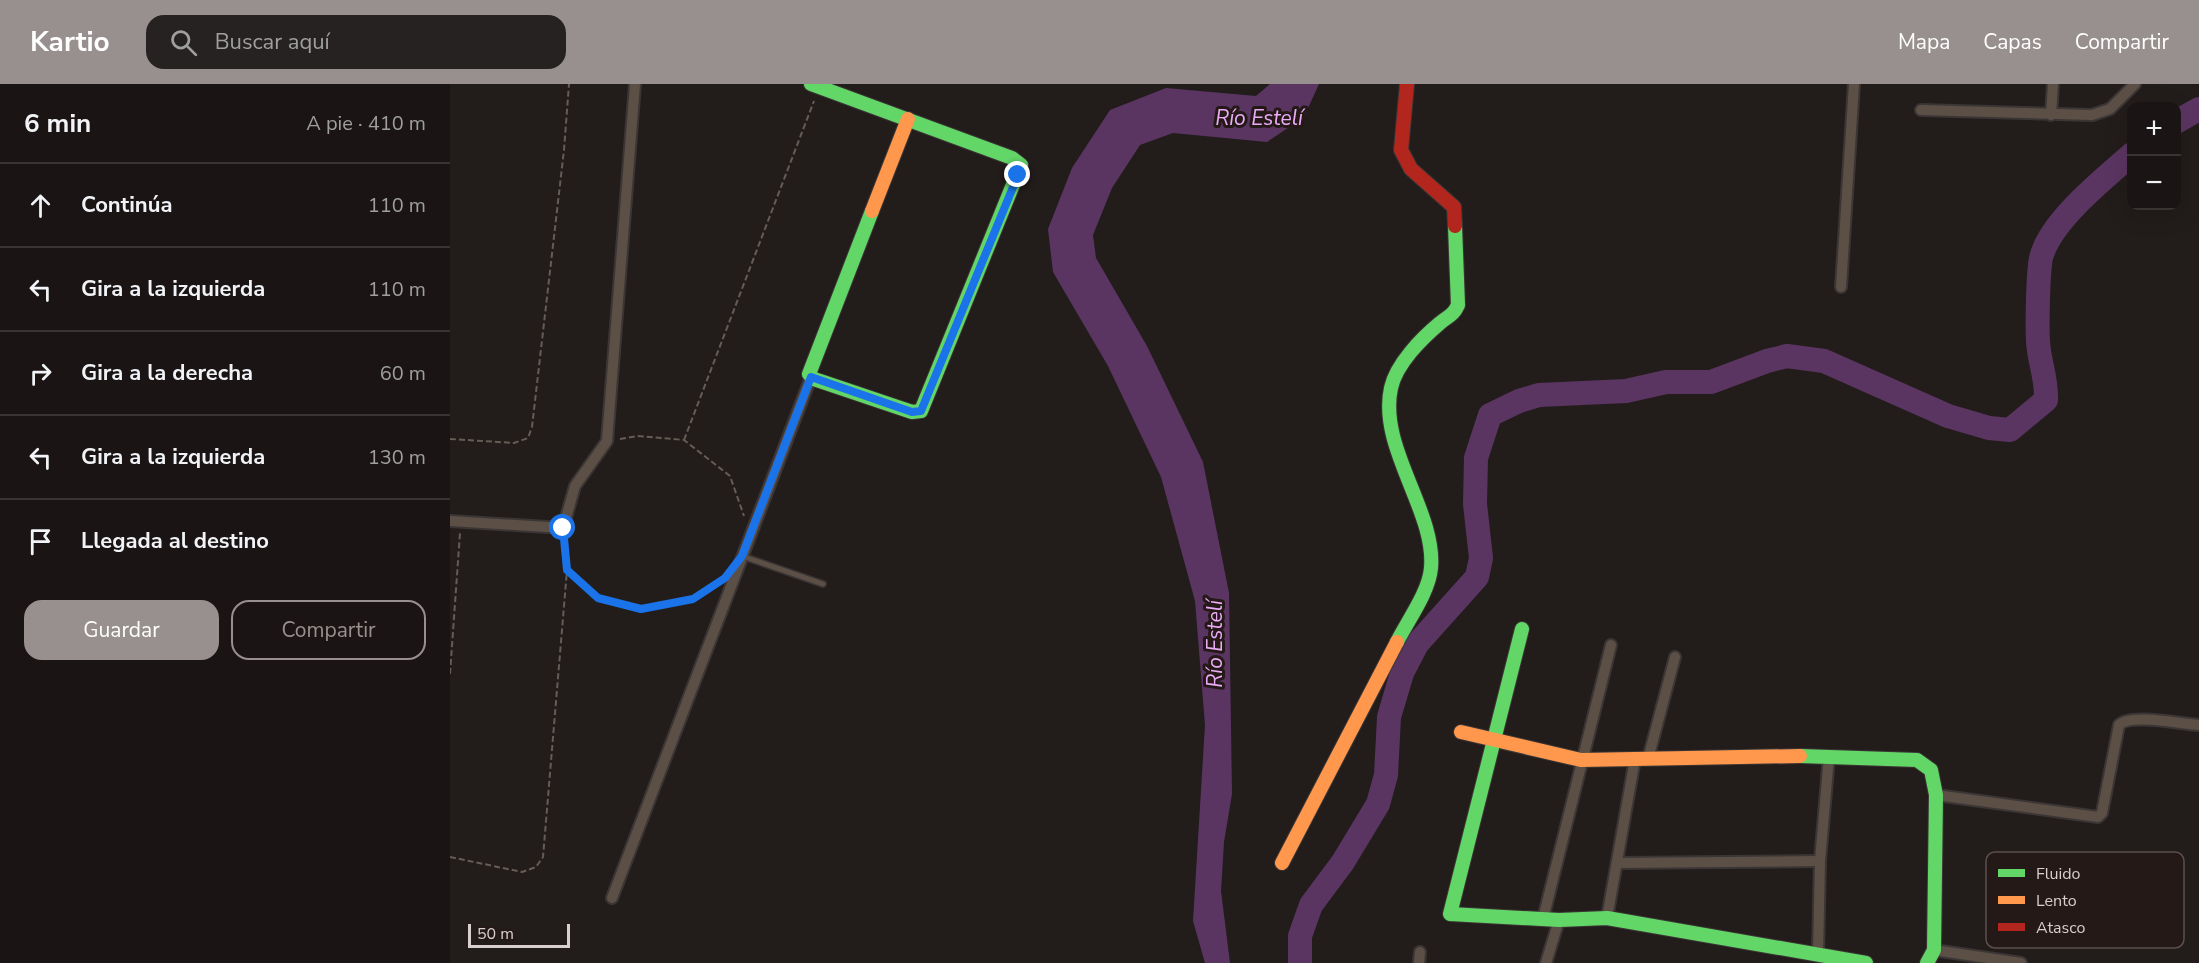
<!DOCTYPE html>
<html lang="es">
<head>
<meta charset="utf-8">
<style>
  body { margin:0; font-family:"Nunito Sans",sans-serif; background:#272222; color:#f1f3f6 }
  .controls { position:absolute; right:18px; top:18px; display:grid; overflow:hidden; border-radius:12px; box-shadow:0 6px 24px #0002 }
  .controls button { width:54px; height:54px; display:grid; place-items:center; padding:0; border:0; border-bottom:2px solid #383434; background:#1a1514; color:#f1f3f6; font:30px sans-serif }
  .scale { position:absolute; left:18px; bottom:15px; width:102px; box-sizing:border-box; padding-left:6px; border:3px solid #d8cfce; border-top:0; font-size:16px; line-height:21px; white-space:nowrap; color:#d8cfce; -webkit-text-stroke:4px #251918; paint-order:stroke }
  .stop { position:absolute; width:18px; height:18px; margin:-14px; border:4px solid #1a73e8; border-radius:50%; background:#fff }
  .stop.end { background:#1a73e8; border-color:#fff; box-shadow:0 2px 6px #0008 }
  .list { margin:0; padding:0; list-style:none }
  h2 { display:flex; justify-content:space-between; align-items:center; height:78px; margin:0; padding:0 24px; font-size:26px }
  h2 small { font-size:20px; font-weight:400; color:#9f9fa0 }
  .list li { display:grid; grid-template-columns:39px 1fr auto; gap:18px; align-items:center; box-sizing:border-box; height:84px; padding:0 24px; border-top:2px solid #383434 }
  .list b { display:block; font-size:22px; white-space:nowrap }
  .list em { font-size:20px; font-style:normal; color:#9f9fa0 }
  .actions { display:flex; gap:12px; padding:18px 24px }
  .actions a { flex:1; padding:14px 0; border:2px solid #98908f; border-radius:18px; text-align:center; font-size:21px; color:#98908f }
  .actions .main { background:#98908f; color:#fff }
  .icon { flex:none; width:33px; height:33px; fill:none; stroke:currentColor; stroke-width:2; stroke-linecap:round; stroke-linejoin:round }
  .map { position:relative; flex:none; width:1749px; height:879px; overflow:hidden }
  header { display:flex; align-items:center; gap:36px; box-sizing:border-box; height:84px; padding:0 30px; background:#98908f; color:#fff }
  header strong { font-size:28px }
  nav { display:flex; gap:33px; margin-inline-start:auto; font-size:21px }
  .search { width:420px; height:54px; background:#272222; display:flex; align-items:center; gap:15px; box-sizing:border-box; padding:0 21px; border-radius:18px; color:#9f9fa0; font-size:22px }
  main { display:flex }
  aside { flex:1; background:#1a1514 }
  .map>svg:first-child { display:block }
</style>
</head>
<body>
<header>
<strong>Kartio</strong>
<div class="search"><svg class="icon" aria-label="search" viewBox="0 0 24 24"><circle cx="10" cy="10" r="6"/><path d="M15 15l6 6"/></svg>Buscar aquí</div>
<nav><a>Mapa</a><a>Capas</a><a>Compartir</a></nav>
</header>
<main>
<aside>
<h2>6 min<small>A pie · 410 m</small></h2>
<ul class="list">
<li><svg class="icon" aria-label="ahead" viewBox="0 0 24 24"><path d="M12 20V5M6 11l6-6 6 6"/></svg><div><b>Continúa</b></div><em>110 m</em></li>
<li><svg class="icon" aria-label="left" viewBox="0 0 24 24"><path d="M17 20v-9H6M10 6l-5 5 5 5"/></svg><div><b>Gira a la izquierda</b></div><em>110 m</em></li>
<li><svg class="icon" aria-label="right" viewBox="0 0 24 24"><path d="M7 20v-9h11M14 6l5 5-5 5"/></svg><div><b>Gira a la derecha</b></div><em>60 m</em></li>
<li><svg class="icon" aria-label="left" viewBox="0 0 24 24"><path d="M17 20v-9H6M10 6l-5 5 5 5"/></svg><div><b>Gira a la izquierda</b></div><em>130 m</em></li>
<li><svg class="icon" aria-label="arrive" viewBox="0 0 24 24"><path d="M6 21V4h12l-3 4 3 4H6"/></svg><div><b>Llegada al destino</b></div></li>
</ul>
<div class="actions"><a class="main">Guardar</a><a>Compartir</a></div>
</aside>
<div class="map">
<svg width="1749" height="879" viewBox="0 0 1749 879">
  <rect width="100%" height="100%" fill="#221c1b"/>
  <polygon fill="#5b3562" points="820,0 869,0 854,33 817,58 723,49 690,61 662,104 643,151 646,174 697,262 753,378 779,509 782,710 774,758 771,807 780,879 755,879 743,837 755,641 745,517 711,393 658,282 603,188 598,145 622,84 660,26 716,4 806,12"/>
  <g fill="none" stroke-linecap="round" stroke-linejoin="round">
    <g stroke="#5b3562" stroke-width="24">
      <polyline points="1726,38 1749,25"/>
      <path d="M850 879V852L861 821 893 778 928 720 936 691 939 633 952 589 967 560 1027 493 1031 474 1025 420 1026 374 1040 331 1069 317 1089 311 1176 307 1216 298H1261L1317 277 1337 272 1374 277 1498 332 1539 344 1560 346 1596 316C1597 294 1589 278 1588 257 1587 240 1588 189 1591 174 1600 137 1654 95 1682 70"/>
    </g>
    <defs>
      <polyline id="lane" points="292,472 373,500"/>
      <g id="street">
        <polyline points="1471,26 1642,31 1660,25 1685,0"/>
        <polyline points="1601,31 1603,0"/>
        <polyline points="1391,203 1404,0"/>
        <polyline points="0,437 113,444 125,402 157,357 185,0"/>
        <polyline points="1198,675 1225,573"/>
        <path d="M1486 711 1648 733 1652 729 1669 641C1680 629 1731 640 1749 641"/>
        <polyline points="1167,779 1370,777"/>
        <polyline points="162,814 361,293"/>
        <polyline points="1157,834 1185,675"/>
        <polyline points="1093,835 1161,561"/>
        <polyline points="1484,866 1571,879"/>
        <polyline points="1368,870 1370,777 1379,672"/>
        <polyline points="969,879 970,868"/>
        <polyline points="1096,879 1109,836"/>
      </g>
      <g id="fast">
        <polyline points="361,0 562,74 571,81 471,327 462,328 364,295 359,290 422,127"/>
        <polyline points="1072,545 1000,830 1109,836 1157,834 1416,879"/>
        <path d="M947 558C958 536 979 508 981 484 986 427 928 364 941 304 946 280 972 254 990 239 998 232 1003 232 1008 221L1005 142"/>
        <polyline points="1350,672 1467,676 1481,686 1486,711 1484,866 1477,879"/>
      </g>
      <g id="slow">
        <polyline points="422,127 458,35"/>
        <polyline points="1011,648 1131,676 1350,672"/>
        <polyline points="832,779 947,558"/>
      </g>
      <polyline id="jam" points="957,0 951,66 961,85 1004,123 1005,142"/>
    </defs>
    <use href="#lane" stroke="#3b3635" stroke-width="8"/>
    <use href="#street" stroke="#3b3635" stroke-width="14"/>
    <use href="#fast" stroke="#3b3635" stroke-width="16"/>
    <use href="#slow" stroke="#3b3635" stroke-width="16"/>
    <use href="#jam" stroke="#3b3635" stroke-width="16"/>
    <g stroke="#655c56" stroke-width="2" stroke-dasharray="6 3" stroke-linecap="butt">
      <polyline points="0,355 64,359 78,354 82,343 114,66 119,0"/>
      <polyline points="170,355 187,352 234,356 280,392 294,432"/>
      <polyline points="234,356 364,17"/>
      <polyline points="114,456 117,486 148,514 191,525 243,515 270,498"/>
      <polyline points="0,590 10,449"/>
      <polyline points="0,773 72,788 86,783 93,773 117,486"/>
    </g>
    <use href="#lane" stroke="#5c5046" stroke-width="5"/>
    <use href="#street" stroke="#5c5046" stroke-width="10"/>
    <use href="#fast" stroke="#63d668" stroke-width="14"/>
    <use href="#slow" stroke="#ff974d" stroke-width="14"/>
    <use href="#jam" stroke="#b3261e" stroke-width="14"/>
  </g>
  <g fill="none" stroke-linecap="round" stroke-linejoin="round">
    <polyline stroke="#1a73e8" stroke-width="8" points="113,444 117,486 148,514 191,525 243,515 275,494 292,472 361,293 462,328 471,327 568,91"/>
  </g>
  <g text-anchor="middle" stroke-width="6" stroke-linejoin="round" paint-order="stroke">
    <g font-size="21" font-style="italic" fill="#eaabf7" stroke="#251918">
      <text x="809" y="41">Río Estelí</text>
      <text transform="translate(765 560) rotate(-90)" y="7">Río Estelí</text>
    </g>
  </g>
  <rect x="1536" y="768" width="198" height="96" rx="9" fill="#251918" stroke="#5b504f" stroke-width="1.5"/>
  <rect x="1548" y="785" width="27" height="8" fill="#63d668"/>
  <rect x="1548" y="812" width="27" height="8" fill="#ff974d"/>
  <rect x="1548" y="839" width="27" height="8" fill="#b3261e"/>
  <g font-size="16" fill="#d8cfce">
    <text x="1586" y="795">Fluido</text>
    <text x="1586" y="822">Lento</text>
    <text x="1586" y="849">Atasco</text>
  </g>
</svg>
<div class="controls">
<button>+</button>
<button>−</button>
</div>
<div class="scale">50 m</div>
<div class="stop" style="left:113px;top:444px"></div>
<div class="stop end" style="left:568px;top:91px"></div>
</div>
</main>
</body>
</html>
